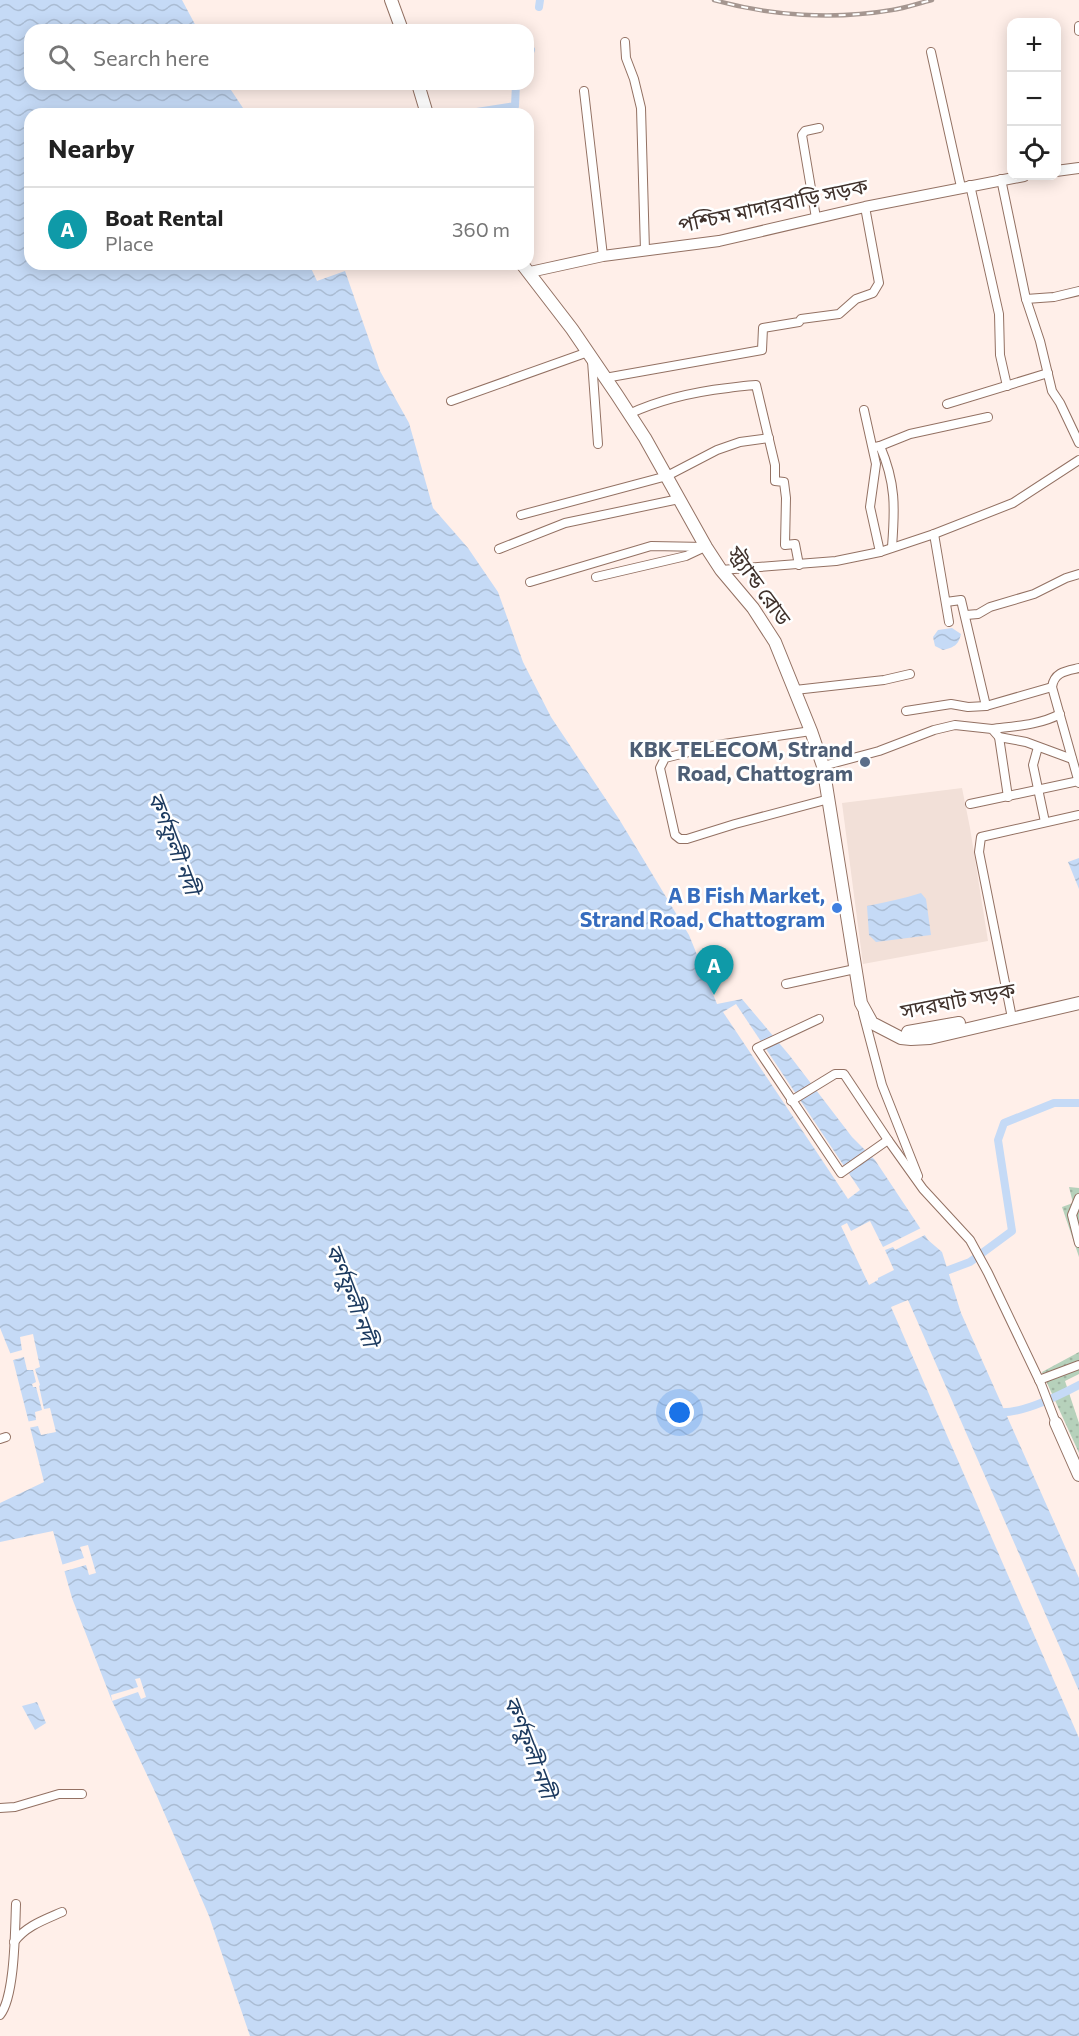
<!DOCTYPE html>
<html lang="en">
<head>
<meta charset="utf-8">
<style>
  body { margin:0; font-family:Commissioner,"Noto Sans Bengali",sans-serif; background:#f6f6f6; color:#222 }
  .controls { position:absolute; right:18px; top:18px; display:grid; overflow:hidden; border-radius:12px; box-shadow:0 3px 15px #0003 }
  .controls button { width:54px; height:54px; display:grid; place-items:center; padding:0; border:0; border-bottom:2px solid #e0e0e0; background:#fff; color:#222; font:30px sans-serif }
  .you { position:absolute; left:680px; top:1413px; width:21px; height:21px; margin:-15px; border:4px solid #fff; border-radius:50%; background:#1a73e8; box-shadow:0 0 0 9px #1a73e833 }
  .badge { display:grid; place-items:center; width:39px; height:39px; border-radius:50%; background:#2563eb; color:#fff; font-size:20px; font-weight:700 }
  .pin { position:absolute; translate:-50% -50px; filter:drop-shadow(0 2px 3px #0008) }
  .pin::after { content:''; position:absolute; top:32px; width:21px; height:18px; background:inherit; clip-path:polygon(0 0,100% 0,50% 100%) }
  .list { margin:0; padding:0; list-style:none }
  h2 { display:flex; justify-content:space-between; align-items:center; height:78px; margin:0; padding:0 24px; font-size:26px }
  h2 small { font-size:20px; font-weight:400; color:#767676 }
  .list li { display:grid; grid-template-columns:39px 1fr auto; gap:18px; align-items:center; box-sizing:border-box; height:84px; padding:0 24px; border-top:2px solid #e0e0e0 }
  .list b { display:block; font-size:22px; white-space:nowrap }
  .list p { margin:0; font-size:20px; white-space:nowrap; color:#767676 }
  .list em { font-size:20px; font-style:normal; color:#767676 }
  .icon { flex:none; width:33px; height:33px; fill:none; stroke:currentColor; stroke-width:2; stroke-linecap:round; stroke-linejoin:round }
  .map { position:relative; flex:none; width:1079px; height:2036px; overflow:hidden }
  .search { position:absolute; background:#fff; box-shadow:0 3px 15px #0003; left:24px; top:24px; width:510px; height:66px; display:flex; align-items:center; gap:15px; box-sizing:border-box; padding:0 21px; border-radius:18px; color:#767676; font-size:22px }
  .panel { position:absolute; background:#fff; box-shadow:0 3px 15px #0003; left:24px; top:108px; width:510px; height:162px; border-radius:18px }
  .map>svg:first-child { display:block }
</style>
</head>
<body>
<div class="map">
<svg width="1079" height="2036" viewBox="0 0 1079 2036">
  <defs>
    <pattern id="park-dots" width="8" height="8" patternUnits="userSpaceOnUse" patternTransform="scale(1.5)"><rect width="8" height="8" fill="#b6d1bb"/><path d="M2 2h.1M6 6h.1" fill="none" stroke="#9eb4a1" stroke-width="1.8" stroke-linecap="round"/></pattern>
    <pattern id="water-waves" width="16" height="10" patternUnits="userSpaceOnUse" patternTransform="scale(1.5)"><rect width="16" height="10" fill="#c5daf6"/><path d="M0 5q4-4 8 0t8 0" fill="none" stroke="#aabcd3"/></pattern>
  </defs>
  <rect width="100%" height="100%" fill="#ffefe9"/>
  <polygon fill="#f2e0d8" points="962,788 970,828 988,941 863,964 842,803"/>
  <g fill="url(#park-dots)">
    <polygon points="1069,1187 1079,1188 1079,1257 1062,1207 1073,1203"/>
    <polygon points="1079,1352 1079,1374 1065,1381 1079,1423 1079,1453 1042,1372"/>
  </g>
  <g fill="url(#water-waves)">
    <polygon points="0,0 182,0 198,30 30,30 30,84 227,84 247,114 30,114 30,264 309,264 317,281 345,271 380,371 409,423 433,508 468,548 498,592 523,662 551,717 619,819 689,935 717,1004 742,999 790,1056 852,1137 875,1160 928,1240 942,1252 961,1313 1079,1578 1079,2036 250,2036 209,1916 156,1794 112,1701 72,1598 53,1531 0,1542 0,1503 44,1482 13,1360 0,1328"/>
    <path d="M952 628 961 634C958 646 954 647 943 650L935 646 933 637 938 630Z"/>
    <polygon points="1079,858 1079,889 1068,862"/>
    <path d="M921 893 926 899 931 935 876 942 869 935 867 906C885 902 903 899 921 893Z"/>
    <polygon points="37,1702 46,1723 35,1730 22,1706"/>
  </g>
  <g fill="#ffefe9">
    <polygon points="736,1004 860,1190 848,1199 723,1012"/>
    <polygon points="870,1221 883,1247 923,1227 927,1234 895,1250 893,1247 885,1250 894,1270 878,1278 878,1280 869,1285 841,1226 847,1223 851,1231"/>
    <polygon points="908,1300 1079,1691 1079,1738 891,1307"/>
    <polygon points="33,1334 40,1367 35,1369 40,1385 39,1386 44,1409 50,1408 56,1432 41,1435 38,1426 28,1428 26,1422 36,1420 35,1412 42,1410 36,1387 33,1387 32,1384 36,1382 33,1370 27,1370 24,1357 10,1361 8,1354 22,1350 20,1337"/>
    <polygon points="88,1545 96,1573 89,1575 86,1565 62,1572 61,1565 84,1558 80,1547"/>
    <polygon points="140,1678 146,1697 141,1699 138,1692 112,1701 111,1695 138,1687 135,1679"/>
  </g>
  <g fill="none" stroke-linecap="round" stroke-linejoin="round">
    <g stroke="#c5daf6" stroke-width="8">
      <polyline points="539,7 540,0"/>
      <polyline points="528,57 531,50"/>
      <polyline points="464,114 515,106 516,84"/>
      <polyline points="938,1274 970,1262 1012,1231 998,1140 1004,1123 1054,1103 1079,1103"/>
      <path d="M998 1412C1020 1415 1060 1395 1079 1385"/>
    </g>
    <defs>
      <g id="minor">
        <polyline points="1079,26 1079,31"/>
        <polyline points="625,42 626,58 634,79 641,108 645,251"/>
        <polyline points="931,52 961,187"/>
        <polyline points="584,91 603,256"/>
        <polyline points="1001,179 1026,299 1040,341 1052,391 1060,403 1079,443"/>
        <polyline points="970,185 999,314 1000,355 1007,386"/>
        <polyline points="816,218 802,135 805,131 819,128"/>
        <polyline points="1026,299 1054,297 1079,291"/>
        <polyline points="592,361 598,444"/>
        <polyline points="605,378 762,350 763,328 799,322 801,319 839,314 856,299 873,293 879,283 865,207"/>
        <polyline points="451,401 588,352"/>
        <polyline points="947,404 1048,373"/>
        <polyline points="864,410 876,464 870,507 880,552"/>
        <path d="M629 414C661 399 693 392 728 388 738 387 747 385 756 385L775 465V481L784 482 786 498 785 545 795 544 799 565"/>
        <polyline points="880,446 910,434 988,417"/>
        <path d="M875 447 880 446C896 483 895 508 892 547"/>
        <polyline points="521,515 667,476 717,450 740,442 769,438"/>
        <polyline points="934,534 949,622"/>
        <polyline points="499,549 565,523 679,499"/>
        <polyline points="721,570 836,561 880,552 934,534 1013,503 1079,460"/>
        <polyline points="596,577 686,556 703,548"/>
        <polyline points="530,582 651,546 706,547"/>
        <polyline points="946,602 961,600 986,706"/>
        <polyline points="966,615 978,614 990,607 1034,594 1066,578 1079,574"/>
        <path d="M1079 668C1066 671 1054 672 1052 687L1079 783"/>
        <polyline points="795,690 884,680 910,674"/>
        <polyline points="906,711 951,704 968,707 986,706 1052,687"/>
        <path d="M992 729C1015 726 1040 725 1060 714"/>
        <polyline points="811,731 717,745 665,758 660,768 675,835 680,839 687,839 735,824 829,799"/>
        <polyline points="999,737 1008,797"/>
        <polyline points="1038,747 1033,765 1045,822"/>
        <polyline points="823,766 879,751 934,730 955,725 992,729 999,737 1026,742 1072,759"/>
        <polyline points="970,804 1079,781"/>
        <polyline points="786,984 855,969"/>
        <polyline points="863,1013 882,1085 918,1176"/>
        <polyline points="1012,1018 979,852 981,837 1079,815"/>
        <polyline points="819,1019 757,1048 841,1173 888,1140"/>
        <polyline points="791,1101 835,1074 844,1074 888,1140 923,1189 970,1240 988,1273 1041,1384 1056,1423"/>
        <polyline points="1079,1198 1072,1215 1079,1243"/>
        <polyline points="1039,1380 1079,1365"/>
        <polyline points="0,1439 6,1437"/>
        <polyline points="0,1808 15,1807 59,1794 82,1794"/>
        <path d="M14 1942C26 1926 44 1920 62 1912"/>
        <path d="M0 2015C15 1997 15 1929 16 1904"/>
      </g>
      <g id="tertiary">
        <polyline points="1056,171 1079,168"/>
        <polyline points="530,272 603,256 719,241 865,207 1024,176"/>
      </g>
      <g id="secondary">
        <polyline points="391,0 402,30"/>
        <polyline points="418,84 427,114"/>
        <polyline points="522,264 572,329 617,395 645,438 706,547 721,570 753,608 775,642 811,731 823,766 861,1003 872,1023 901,1038 911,1039 930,1038 1079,1003"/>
        <polyline points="908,1032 959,1023"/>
        <polyline points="1056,1423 1079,1475"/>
      </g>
    </defs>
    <use href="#minor" stroke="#937163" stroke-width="10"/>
    <use href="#tertiary" stroke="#937163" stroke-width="12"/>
    <use href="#secondary" stroke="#937163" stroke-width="14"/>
    <use href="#minor" stroke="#fff" stroke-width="8"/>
    <use href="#tertiary" stroke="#fff" stroke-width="10"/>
    <use href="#secondary" stroke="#fff" stroke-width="12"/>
    <defs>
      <path id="rail" d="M714 0C771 16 834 20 892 10 906 8 919 3 932 0"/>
    </defs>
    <use href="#rail" stroke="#a59690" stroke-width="4.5"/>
    <use href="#rail" stroke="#fff" stroke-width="2" stroke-dasharray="7" stroke-linecap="butt"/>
  </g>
  <circle fill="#5c6f8a" stroke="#fff" stroke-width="2" cx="865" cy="762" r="6"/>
  <circle fill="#3f7fe0" stroke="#fff" stroke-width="2" cx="837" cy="908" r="6"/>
  <g text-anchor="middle" stroke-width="5" stroke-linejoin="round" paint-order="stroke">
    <g font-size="21" fill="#3f312b" stroke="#fff">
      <text transform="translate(773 206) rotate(-12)" y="7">পশ্চিম মাদারবাড়ি সড়ক</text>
      <text transform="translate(759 586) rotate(54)" y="7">স্ট্র্যান্ড রোড</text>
      <text transform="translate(958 1001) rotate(-11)" y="7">সদরঘাট সড়ক</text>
    </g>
    <g font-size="21" font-weight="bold" fill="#4e5e75" stroke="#fff" text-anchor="end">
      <text x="853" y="757">KBK TELECOM, Strand<tspan x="853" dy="24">Road, Chattogram</tspan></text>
    </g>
    <g font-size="21" font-weight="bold" fill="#366cbe" stroke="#fff" text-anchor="end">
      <text x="825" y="903">A B Fish Market,<tspan x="825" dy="24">Strand Road, Chattogram</tspan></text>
    </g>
    <g font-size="22" font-style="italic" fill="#1c3a5f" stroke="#fff">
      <text transform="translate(174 843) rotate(69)" y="8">কর্ণফুলী নদী</text>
      <text transform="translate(352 1295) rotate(69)" y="8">কর্ণফুলী নদী</text>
      <text transform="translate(530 1747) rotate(69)" y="8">কর্ণফুলী নদী</text>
    </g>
  </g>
</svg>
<div class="controls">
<button>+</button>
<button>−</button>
<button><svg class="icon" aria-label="locate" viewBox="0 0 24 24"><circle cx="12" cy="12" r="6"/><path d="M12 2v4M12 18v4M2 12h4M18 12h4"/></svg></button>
</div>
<div class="you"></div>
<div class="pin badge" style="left:714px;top:995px;background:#0f9aa8">A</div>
<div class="search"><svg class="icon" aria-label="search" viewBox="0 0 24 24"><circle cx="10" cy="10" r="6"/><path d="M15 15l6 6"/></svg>Search here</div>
<section class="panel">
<h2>Nearby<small></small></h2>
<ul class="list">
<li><span class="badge" style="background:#0f9aa8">A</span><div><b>Boat Rental</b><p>Place</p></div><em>360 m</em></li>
</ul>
</section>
</div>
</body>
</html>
